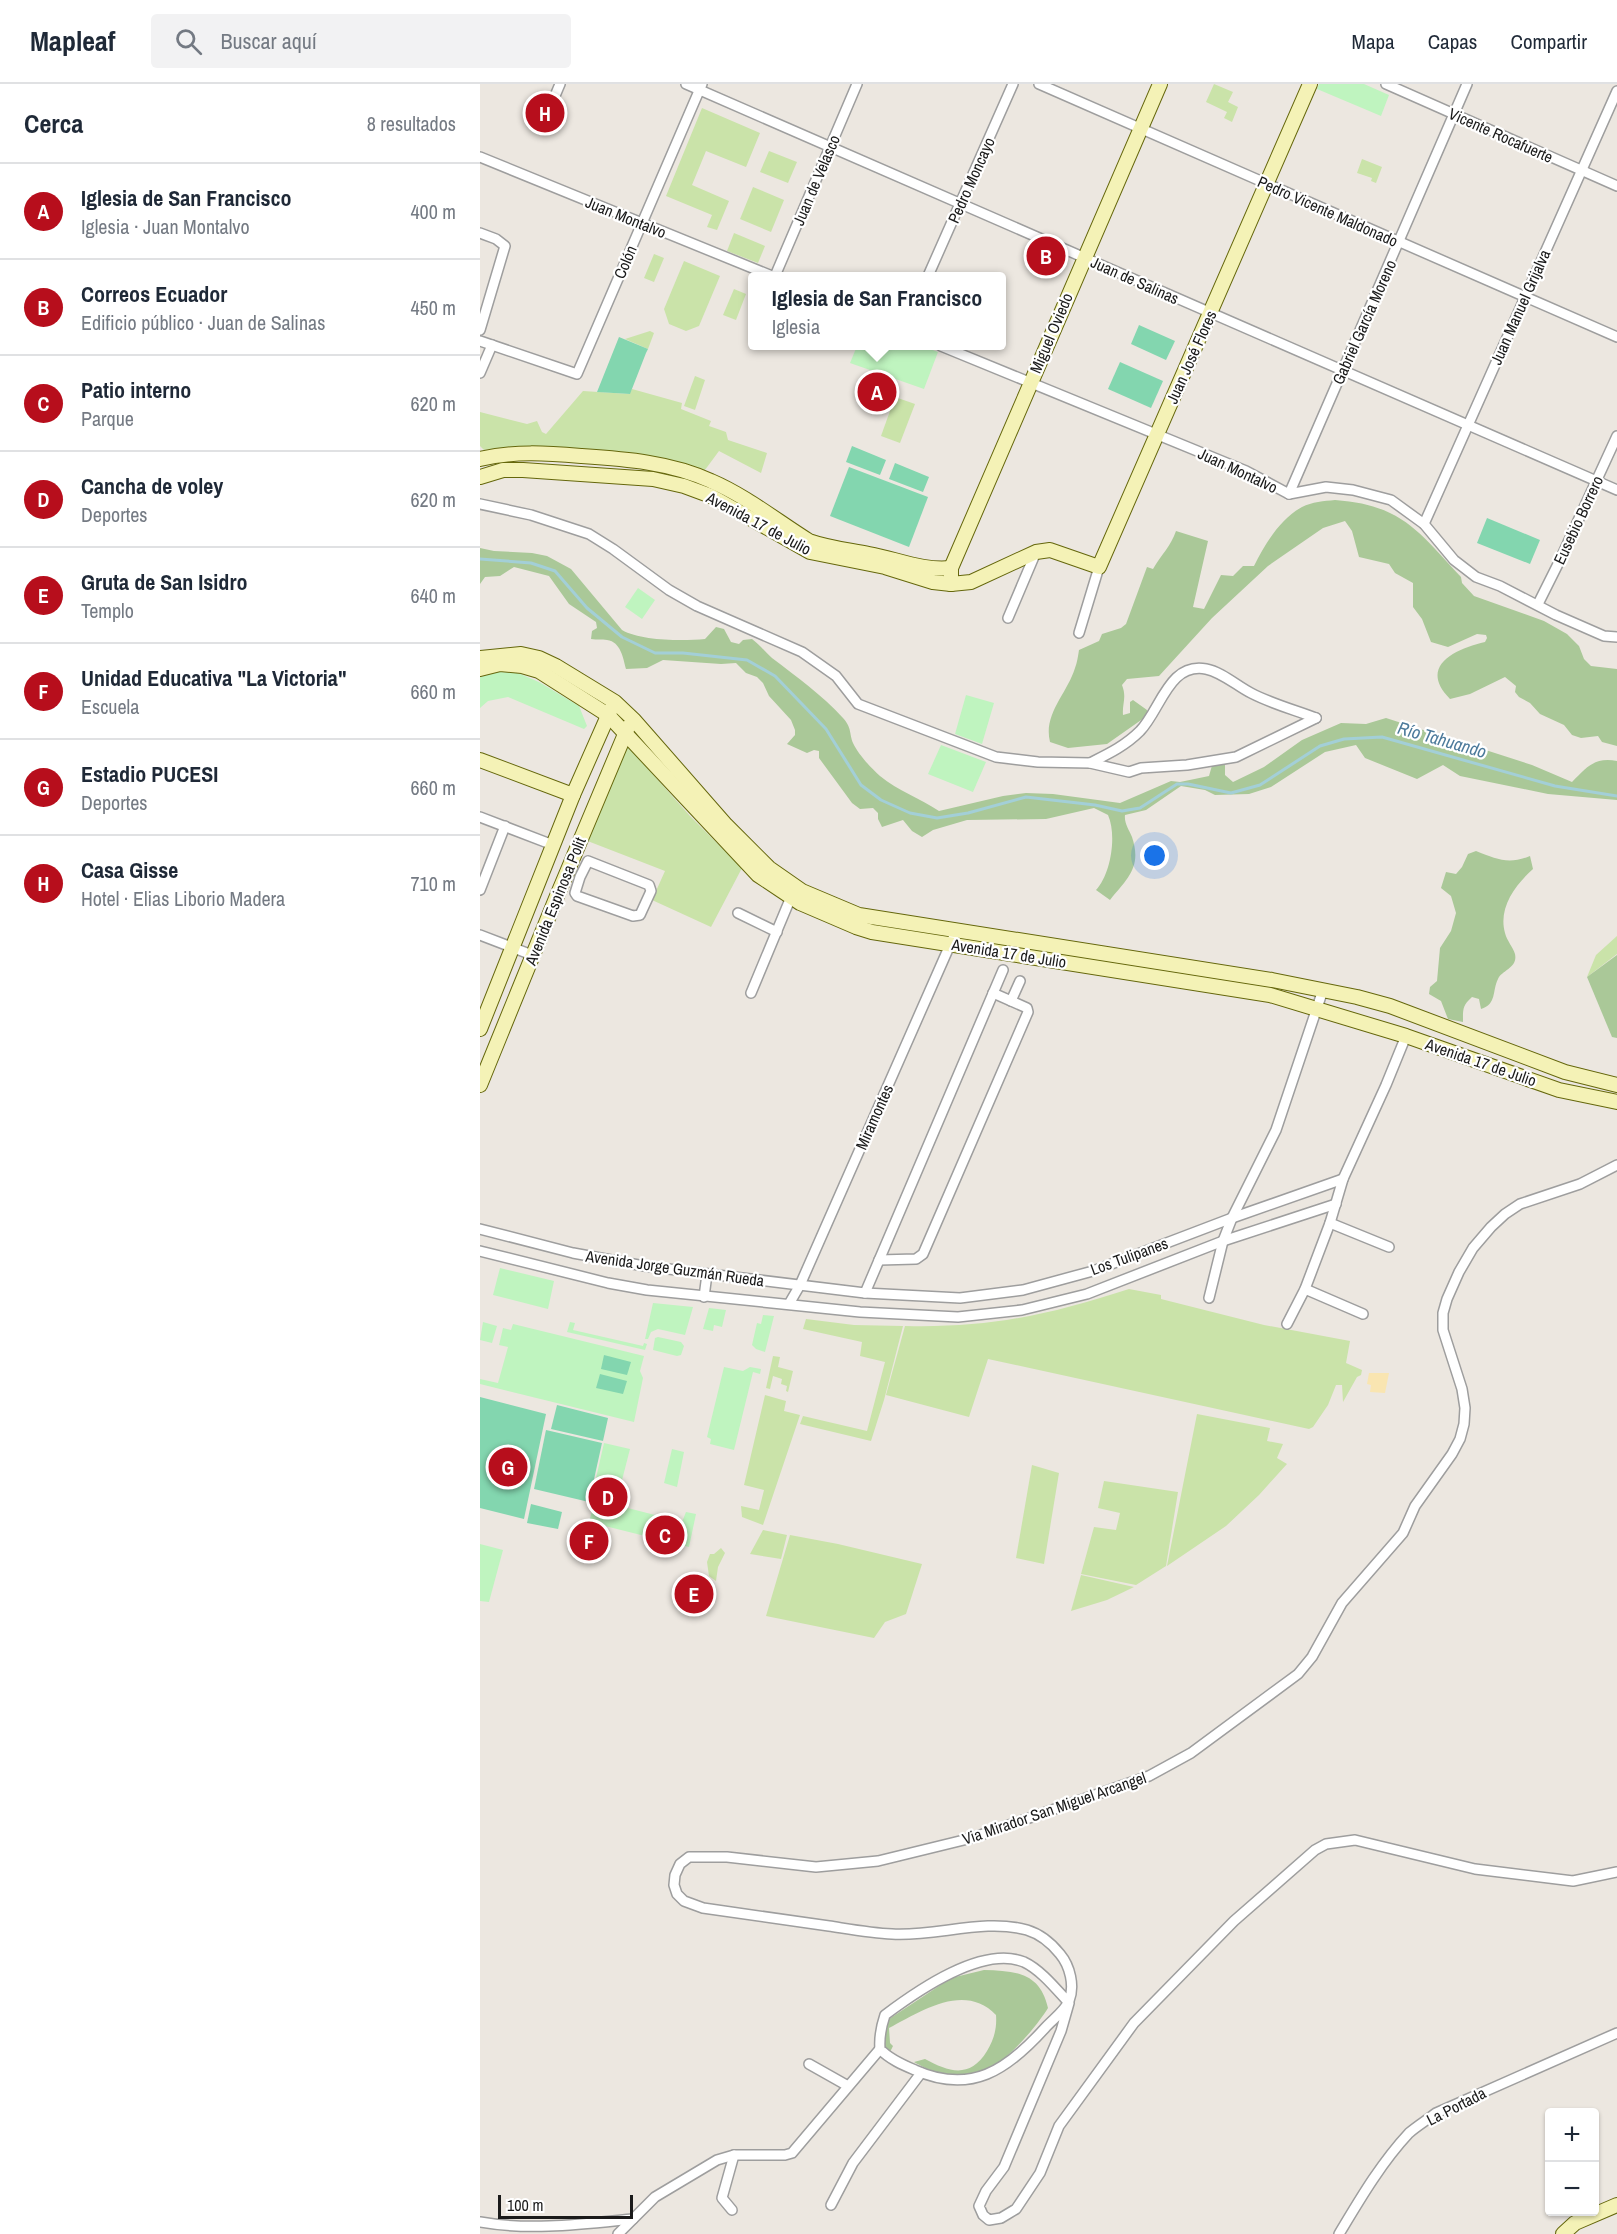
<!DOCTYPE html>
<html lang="es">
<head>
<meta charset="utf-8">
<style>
  body { margin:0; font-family:"Archivo Narrow",sans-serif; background:#f2f2f3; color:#1f2937 }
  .controls { position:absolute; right:18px; bottom:18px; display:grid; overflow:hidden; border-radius:6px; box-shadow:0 2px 4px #0004 }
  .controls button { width:54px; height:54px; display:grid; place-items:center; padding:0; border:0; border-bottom:2px solid #e0e1e3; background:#fff; color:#1f2937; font:30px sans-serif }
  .scale { position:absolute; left:18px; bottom:15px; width:135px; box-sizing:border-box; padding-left:6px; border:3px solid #1a1a1a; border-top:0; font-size:16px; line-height:21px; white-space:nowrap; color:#1a1a1a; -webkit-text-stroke:4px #fff; paint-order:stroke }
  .you { position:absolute; left:675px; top:772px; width:21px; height:21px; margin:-15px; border:4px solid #fff; border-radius:50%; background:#1a73e8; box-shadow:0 0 0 9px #1a73e833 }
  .badge { display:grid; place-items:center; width:39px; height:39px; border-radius:50%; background:#b70e1c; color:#fff; font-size:20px; font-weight:700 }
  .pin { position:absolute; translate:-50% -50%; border:3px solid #fff; box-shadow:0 2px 6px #0006 }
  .popup { position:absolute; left:268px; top:188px; width:258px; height:78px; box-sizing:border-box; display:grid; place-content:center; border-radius:6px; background:#fff; filter:drop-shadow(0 2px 4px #0005); font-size:20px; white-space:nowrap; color:#747a83 }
  .popup b { font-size:22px; color:#1f2937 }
  .popup::after { content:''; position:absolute; left:50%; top:100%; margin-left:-12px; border:12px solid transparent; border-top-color:#fff }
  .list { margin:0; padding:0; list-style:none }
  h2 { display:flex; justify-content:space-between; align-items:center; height:78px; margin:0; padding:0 24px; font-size:26px }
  h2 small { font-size:20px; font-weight:400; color:#747a83 }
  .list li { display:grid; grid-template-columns:39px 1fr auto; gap:18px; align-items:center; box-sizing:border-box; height:96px; padding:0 24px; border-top:2px solid #e0e1e3 }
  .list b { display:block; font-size:22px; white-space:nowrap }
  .list p { margin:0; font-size:20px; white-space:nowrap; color:#747a83 }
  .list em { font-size:20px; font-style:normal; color:#747a83 }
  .icon { flex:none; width:33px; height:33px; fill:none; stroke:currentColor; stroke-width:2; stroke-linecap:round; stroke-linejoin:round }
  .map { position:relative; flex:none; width:1137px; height:2150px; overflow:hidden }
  header { display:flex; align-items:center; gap:36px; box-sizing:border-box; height:84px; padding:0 30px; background:#fff; border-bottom:2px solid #e0e1e3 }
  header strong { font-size:28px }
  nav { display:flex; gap:33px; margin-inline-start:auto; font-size:21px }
  .search { width:420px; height:54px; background:#f2f2f3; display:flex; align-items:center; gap:15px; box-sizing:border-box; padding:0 21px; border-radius:6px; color:#747a83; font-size:22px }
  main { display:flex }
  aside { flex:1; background:#fff }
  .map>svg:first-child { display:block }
</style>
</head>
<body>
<header>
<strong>Mapleaf</strong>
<div class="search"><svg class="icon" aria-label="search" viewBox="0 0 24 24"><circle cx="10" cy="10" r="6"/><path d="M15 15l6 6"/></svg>Buscar aquí</div>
<nav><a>Mapa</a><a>Capas</a><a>Compartir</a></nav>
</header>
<main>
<aside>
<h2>Cerca<small>8 resultados</small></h2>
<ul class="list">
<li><span class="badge">A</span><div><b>Iglesia de San Francisco</b><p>Iglesia · Juan Montalvo</p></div><em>400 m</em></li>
<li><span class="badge">B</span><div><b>Correos Ecuador</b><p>Edificio público · Juan de Salinas</p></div><em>450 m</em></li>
<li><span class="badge">C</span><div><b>Patio interno</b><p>Parque</p></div><em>620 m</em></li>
<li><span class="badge">D</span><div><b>Cancha de voley</b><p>Deportes</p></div><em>620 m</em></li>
<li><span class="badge">E</span><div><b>Gruta de San Isidro</b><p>Templo</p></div><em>640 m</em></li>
<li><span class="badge">F</span><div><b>Unidad Educativa &quot;La Victoria&quot;</b><p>Escuela</p></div><em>660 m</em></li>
<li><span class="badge">G</span><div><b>Estadio PUCESI</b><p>Deportes</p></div><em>660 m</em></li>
<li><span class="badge">H</span><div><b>Casa Gisse</b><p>Hotel · Elias Liborio Madera</p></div><em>710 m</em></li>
</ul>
</aside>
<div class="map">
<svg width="1137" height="2150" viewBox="0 0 1137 2150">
  <rect width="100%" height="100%" fill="#ece7e0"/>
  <g fill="#cae3a9">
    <polygon points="734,0 753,8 748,18 758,23 752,38 744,34 747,28 726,18"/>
    <polygon points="222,24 280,49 266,83 226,67 212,101 249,117 237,146 227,143 232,131 186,112"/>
    <polygon points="289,67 317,78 308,99 280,88"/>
    <polygon points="882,75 902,83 896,99 891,97 892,94 877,89"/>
    <polygon points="273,103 304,116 291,148 260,135"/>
    <polygon points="254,149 285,162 278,179 247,167"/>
    <polygon points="174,170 184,174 174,198 164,194"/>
    <polygon points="204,177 240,192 219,242 206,247 189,240 184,225"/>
    <polygon points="254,205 266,210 256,236 243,231"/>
    <polygon points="170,247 174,249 168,265 145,255"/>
    <polygon points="215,292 225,296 215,326 204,322"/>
    <polygon points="152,305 202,319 201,325 231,337 229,342 246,348 248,356 287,369 281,389 239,367 222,390 51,363 32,363 4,366 0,362 0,328 47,340 57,337 62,348 66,350 103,307 149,310"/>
    <polygon points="415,313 435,320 420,359 401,352"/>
    <polygon points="145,659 210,732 262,784 231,843 172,816 185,787 105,756"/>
    <polygon points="1137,852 1137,870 1107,893 1116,871"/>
    <path d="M649 1205 681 1211V1215L784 1241 870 1257 866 1279 882 1286 881 1291 877 1293 863 1318 862 1301H856L848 1321 833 1343 829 1345 508 1275 489 1333 406 1311 425 1242C509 1244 569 1231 649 1205Z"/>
    <polygon points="326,1235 374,1241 423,1242 404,1316 391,1357 320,1340 323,1332 387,1347 405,1278 380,1272 382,1258 323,1245"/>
    <polygon points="293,1272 300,1273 298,1283 313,1287 308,1308 306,1307 307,1302 301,1300 302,1295 293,1292 290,1305 286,1304"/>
    <polygon points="285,1311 306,1317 304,1327 320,1331 283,1441 262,1433 261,1422 279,1426 284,1406 264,1401"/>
    <polygon points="717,1330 790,1344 787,1357 803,1360 797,1374 807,1380 779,1411 746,1442 687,1482"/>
    <polygon points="552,1381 579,1389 564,1480 536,1474"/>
    <polygon points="624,1397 698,1408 686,1482 656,1501 601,1490 614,1443 636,1446 640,1429 618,1424"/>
    <polygon points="283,1446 307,1451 301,1475 270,1470"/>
    <polygon points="310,1451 358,1460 442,1480 426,1530 405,1538 394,1554 286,1532"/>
    <polygon points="241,1464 245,1469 238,1483 236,1497 229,1492 227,1478 230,1470 234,1470"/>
    <polygon points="601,1491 654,1503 627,1516 591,1527"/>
  </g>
  <g fill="#aac898">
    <path d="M855 416C922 421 938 447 981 493L982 499 994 512 1064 537 1087 550 1099 562 1104 575 1111 582 1137 585V662L1122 658 1118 652 1101 654 1092 651 1084 641 1060 630 1050 619 1039 613 1035 608 1036 602 1025 593 990 610 970 615C938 583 974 565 1005 558L1007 554 1006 551 997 550 968 563 951 558 942 535 933 523V499L915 489 909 480 879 473 872 447 865 437 843 444 788 482 732 534 679 592 647 595 642 601C647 614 642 619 643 631L650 629V618L653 616 667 626V630L664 634 627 660 588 664 570 658C563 630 587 610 595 584 597 579 598 572 599 566L619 557 622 550 641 544 646 540 667 483 673 485C681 471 691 462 696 447L728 457 713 523 724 525 741 491 753 492 763 482H774C785 460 800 435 822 423 832 418 844 417 855 416Z"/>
    <path d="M0 464 14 467 52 469 67 472 91 485 142 546C161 557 203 557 225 555L236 543 244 545 251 558 259 560 263 556 272 555C280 561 285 568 292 574 317 593 342 611 363 634 372 644 369 649 373 659 378 670 391 684 400 692 418 707 440 714 459 727L523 712 546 709 573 710 640 719 691 697 700 698 729 692 735 671 745 672V691L753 698 784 683 822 656 861 639 886 640 906 634 1052 681 1092 698C1107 683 1114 673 1137 677V716L1068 710 980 692 963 681 937 695 885 674 876 661 845 668 791 703 769 710 735 711 725 706 701 702 666 726 645 731C644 739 649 746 652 753 662 783 648 794 630 816L616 806C631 790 637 751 628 731L614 724 566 735 487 736 453 746 442 753 432 747 423 736 402 743 398 735V729L393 724 380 725 372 719 339 674V667L334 666 327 669 307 660 315 651V646L311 636 289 612 283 599 277 593 266 589 256 579 241 580 183 576 167 584 146 585C143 574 141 558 127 556 122 555 117 556 111 555L112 547 117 544 116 538 89 520 69 492 34 483 20 492 5 493 0 500Z"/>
    <path d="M996 767C1017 775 1028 781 1050 772L1053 785C1035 801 1018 824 1025 849 1027 857 1033 863 1035 870 1038 884 1022 886 1018 895 1012 907 1017 920 1001 925L999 915 992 913C982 922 983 926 983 938L968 935 961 917 949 910 950 903 957 897 960 864 971 847 976 829 971 812 961 804 966 788 976 790 982 783 988 770Z"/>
    <polygon points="1137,871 1137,954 1132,953 1107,893"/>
    <path d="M504 1886C537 1887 560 1889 568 1924 553 1948 516 1990 488 1995 472 1997 448 1986 434 1978L445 1975C469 1988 490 1995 507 1967 514 1955 517 1945 516 1931 485 1898 441 1927 409 1944L410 1959 413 1962 410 1968 402 1960 406 1937 471 1894Z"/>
  </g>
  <polygon fill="#f9e5b1" points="889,1289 909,1289 905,1309 890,1308 891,1301 887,1300"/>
  <g fill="#bff4bf">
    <polygon points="839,0 884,0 909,11 901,32 837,5"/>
    <polygon points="377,262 442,262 458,268 444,305 370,279"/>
    <polygon points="158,504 175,516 162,535 145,523"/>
    <polygon points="19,588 38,589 59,598 99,622 107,642 104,645 28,613 8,617 0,624 0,593"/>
    <polygon points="486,611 514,619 502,660 475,650"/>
    <polygon points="461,661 506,678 493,708 448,690"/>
    <polygon points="20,1184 74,1197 68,1225 13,1211"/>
    <polygon points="173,1219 213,1223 205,1251 178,1245 171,1248 168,1255 165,1255"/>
    <polygon points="229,1224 246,1226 242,1243 234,1241 233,1247 223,1245"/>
    <polygon points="283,1231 294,1232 285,1268 276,1265 272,1261 277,1239 281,1240"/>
    <polygon points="3,1238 17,1242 12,1259 0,1256"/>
    <polygon points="90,1238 95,1239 93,1246 163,1262 164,1259 167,1260 165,1266 87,1248"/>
    <polygon points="33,1240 164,1272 160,1287 163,1294 154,1338 0,1300 0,1295 18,1299 28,1263 19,1261 23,1244 31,1246"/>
    <polygon points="178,1253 201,1258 204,1262 201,1271 197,1272 173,1266 175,1254"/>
    <polygon points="244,1283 263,1287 270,1283 281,1285 280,1290 273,1288 254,1366 230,1360 231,1355 227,1353"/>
    <polygon points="124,1359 150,1365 141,1400 116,1394"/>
    <polygon points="192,1365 204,1368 197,1403 184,1399"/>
    <polygon points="114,1420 139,1426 140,1422 202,1438 206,1428 216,1430 209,1463 109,1438"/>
    <polygon points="0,1460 23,1466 9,1518 0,1517"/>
  </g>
  <g fill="#83d6af">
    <polygon points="659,241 695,257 686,276 651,260"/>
    <polygon points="139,253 168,265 166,269 150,310 117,308"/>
    <polygon points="640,278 683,297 671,324 628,305"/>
    <polygon points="372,362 406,376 400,391 366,378"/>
    <polygon points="415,379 449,393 443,408 409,395"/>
    <polygon points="369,383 448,413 429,463 350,432"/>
    <polygon points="1007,434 1060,456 1050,480 997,459"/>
    <polygon points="124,1271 151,1278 147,1291 121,1285"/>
    <polygon points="120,1290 147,1297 143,1310 116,1304"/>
    <polygon points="0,1313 66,1330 44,1435 0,1424"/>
    <polygon points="77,1321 128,1334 123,1357 71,1345"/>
    <polygon points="66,1346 122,1359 109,1418 54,1405"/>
    <polygon points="118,1400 143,1406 138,1424 114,1419"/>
    <polygon points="51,1420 82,1428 78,1445 47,1439"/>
  </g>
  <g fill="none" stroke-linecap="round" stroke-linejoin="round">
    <polyline stroke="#a3cfd7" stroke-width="3" points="0,475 51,479 75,487 107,524 142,553 175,569 203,569 267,576 295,592 346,645 381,701 401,716 430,729 457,734 488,729 546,713 615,721 642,727 660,724 697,700 708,700 751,709 780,701 840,662 864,655 902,653 1075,702 1137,712"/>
    <defs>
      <g id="street">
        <polyline points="206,0 1137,406"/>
        <polyline points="559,0 1137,253"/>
        <polyline points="906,0 1137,102"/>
        <polyline points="61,45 80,0"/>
        <polyline points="0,73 292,192"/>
        <polyline points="0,149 16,155 25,162 0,246"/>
        <polyline points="295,192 377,0"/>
        <polyline points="448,192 533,0"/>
        <polyline points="0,257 97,290 222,0"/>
        <polyline points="461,262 766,387 809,410 846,403 873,406 911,416 944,440 974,476 996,493 1020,502 1076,531 1124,552 1137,553"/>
        <polyline points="0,289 12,261"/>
        <polyline points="809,410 987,0"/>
        <polyline points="0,420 51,431 109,450 133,465 189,506 217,522 322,568 356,592 378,620 516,673 558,678 610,679 649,688 661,684 707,681 756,673 836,634"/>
        <polyline points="944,440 1137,7"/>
        <polyline points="1058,520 1079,478 1137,352"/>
        <polyline points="528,534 556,468"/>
        <polyline points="599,549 619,483"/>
        <path d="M610 679C628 670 645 662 660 647 681 625 689 578 726 585 742 588 757 602 771 609 792 620 815 626 836 634"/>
        <polyline points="0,733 73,761"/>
        <polygon points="108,777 169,801 171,807 160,831 153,832 97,812 95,809 100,793"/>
        <polyline points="0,806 25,742"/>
        <polyline points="258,829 297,848"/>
        <polyline points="0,851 52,871"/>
        <polyline points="271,909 311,813"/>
        <polyline points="531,917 540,897"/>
        <path d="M1137 1081 1100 1100 1040 1120 1025 1130 1011 1143 993 1164 979 1188 967 1215 963 1229V1246L982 1305 985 1324 984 1340 980 1355 972 1370 935 1422 923 1449 862 1519 832 1573 818 1590 711 1669 669 1692 492 1754 398 1777 336 1783 247 1773H209L200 1780 195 1791 194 1801 197 1810 204 1817 223 1824C265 1830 307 1836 349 1842 369 1845 391 1849 412 1850 455 1853 504 1834 547 1846 560 1850 572 1860 580 1870 590 1882 595 1902 589 1917 585 1927 572 1936 565 1944 527 1986 491 2011 435 1986 423 1981 409 1975 400 1965 399 1953 401 1943 405 1931 437 1907 502 1861 544 1878 561 1886 576 1905 589 1919L581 1947 524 2083 506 2107 499 2122 503 2131 509 2136 521 2134 536 2125 560 2089 579 2042 654 1939 754 1837 835 1766 846 1760 875 1756 995 1785 1093 1797 1137 1788"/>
        <polyline points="850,1139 909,1163"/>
        <polyline points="0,1145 93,1169 164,1182 385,1209 480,1214 543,1206 613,1187 752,1134 863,1095"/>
        <polyline points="0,1167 128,1199 167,1206 380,1228 478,1233 542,1226 607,1210 743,1157 856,1120"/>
        <polyline points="399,1176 436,1175 443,1170 548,928 547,924 513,909"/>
        <polyline points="825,1205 883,1230"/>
        <polyline points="385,1209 523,886"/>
        <polyline points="224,1213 227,1190"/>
        <polyline points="729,1214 743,1157 752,1134 796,1046 843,906"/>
        <polyline points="309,1220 320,1201 477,845"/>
        <polyline points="807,1240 825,1205 850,1139 863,1095 906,1001 926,952"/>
        <polyline points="329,1980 368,2002"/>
        <polyline points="351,2121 373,2079 441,1989"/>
        <polyline points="252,2126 242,2114 254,2071"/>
        <path d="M0 2138C50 2147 103 2140 153 2135"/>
        <polyline points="138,2150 175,2113 237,2076 254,2071 305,2071 312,2069 400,1965"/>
        <path d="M859 2150C880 2115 901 2079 929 2049 937 2042 947 2036 956 2029L1137 1949"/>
      </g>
      <g id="secondary">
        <path d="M0 375C35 367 65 369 101 372 145 375 190 378 231 397 266 412 297 437 329 457 349 464 369 466 389 470 417 475 442 487 471 484"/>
        <polyline points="0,393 23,386 43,386 173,395 204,402 231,412 330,468 405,483 453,498 471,500 491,498 556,468 570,466 619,483 830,0"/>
        <polyline points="471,500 471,484 680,0"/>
        <polyline points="0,574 41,570 59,574 76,582 135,618 154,636 246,741 289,784 322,807 379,831 792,896 877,913 910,922 1085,988 1137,1001"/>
        <polyline points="0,585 20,580 42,582 59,587 128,631 278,791 320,819 376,843 392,848 790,911 926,952 1079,1006 1137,1018"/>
        <polyline points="0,676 93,711"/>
        <polyline points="0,945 93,711 131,625"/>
        <polyline points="0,1001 77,812 148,643"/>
        <polyline points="1083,2150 1095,2139 1137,2121"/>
      </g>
    </defs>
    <use href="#street" stroke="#9e9e9e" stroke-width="12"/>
    <use href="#secondary" stroke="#65670c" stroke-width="16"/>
    <use href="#street" stroke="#fff" stroke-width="9"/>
    <use href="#secondary" stroke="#f4f2b6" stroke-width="14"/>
  </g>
  <g text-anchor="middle" stroke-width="4.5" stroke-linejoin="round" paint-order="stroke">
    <g font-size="16" fill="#1a1a1a" stroke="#fff">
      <text transform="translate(1021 51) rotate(24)" y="6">Vicente Rocafuerte</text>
      <text transform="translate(336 96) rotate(-67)" y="6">Juan de Velasco</text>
      <text transform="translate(491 96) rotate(-66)" y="6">Pedro Moncayo</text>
      <text transform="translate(848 127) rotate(24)" y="6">Pedro Vicente Maldonado</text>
      <text transform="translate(146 133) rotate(22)" y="6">Juan Montalvo</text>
      <text transform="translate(145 178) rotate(-67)" y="6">Colón</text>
      <text transform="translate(655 196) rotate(24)" y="6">Juan de Salinas</text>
      <text transform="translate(1040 223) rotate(-66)" y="6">Juan Manuel Grijalva</text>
      <text transform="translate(884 238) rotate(-66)" y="6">Gabriel García Moreno</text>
      <text transform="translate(571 249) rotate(-67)" y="6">Miguel Oviedo</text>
      <text transform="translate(711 273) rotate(-66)" y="6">Juan José Flores</text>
      <text transform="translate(758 386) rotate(25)" y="6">Juan Montalvo</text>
      <text transform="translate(1098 436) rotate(-65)" y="6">Eusebio Borrero</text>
      <text transform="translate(279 439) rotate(28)" y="6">Avenida 17 de Julio</text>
      <text transform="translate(75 817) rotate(-68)" y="6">Avenida Espinosa Polit</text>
      <text transform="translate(529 869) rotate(9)" y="6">Avenida 17 de Julio</text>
      <text transform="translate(1001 978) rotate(19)" y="6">Avenida 17 de Julio</text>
      <text transform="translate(394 1033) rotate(-66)" y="6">Miramontes</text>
      <text transform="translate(649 1172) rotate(-20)" y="6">Los Tulipanes</text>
      <text transform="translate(195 1184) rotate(8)" y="6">Avenida Jorge Guzmán Rueda</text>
      <text transform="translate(574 1724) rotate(-19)" y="6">Via Mirador San Miguel Arcangel</text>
      <text transform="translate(976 2022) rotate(-27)" y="6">La Portada</text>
    </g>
    <g font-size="18" font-style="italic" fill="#4c7a9b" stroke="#fff">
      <text transform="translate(962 656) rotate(16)" y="6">Río Tahuando</text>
    </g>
  </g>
</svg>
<div class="controls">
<button>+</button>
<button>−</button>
</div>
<div class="scale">100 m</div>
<div class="you"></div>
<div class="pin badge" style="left:397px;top:308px">A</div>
<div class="popup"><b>Iglesia de San Francisco</b>Iglesia</div>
<div class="pin badge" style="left:566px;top:172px">B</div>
<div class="pin badge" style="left:185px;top:1451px">C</div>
<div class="pin badge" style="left:128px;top:1413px">D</div>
<div class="pin badge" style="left:214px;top:1510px">E</div>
<div class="pin badge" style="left:109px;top:1457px">F</div>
<div class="pin badge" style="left:28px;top:1383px">G</div>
<div class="pin badge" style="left:65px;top:29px">H</div>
</div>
</main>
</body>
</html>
